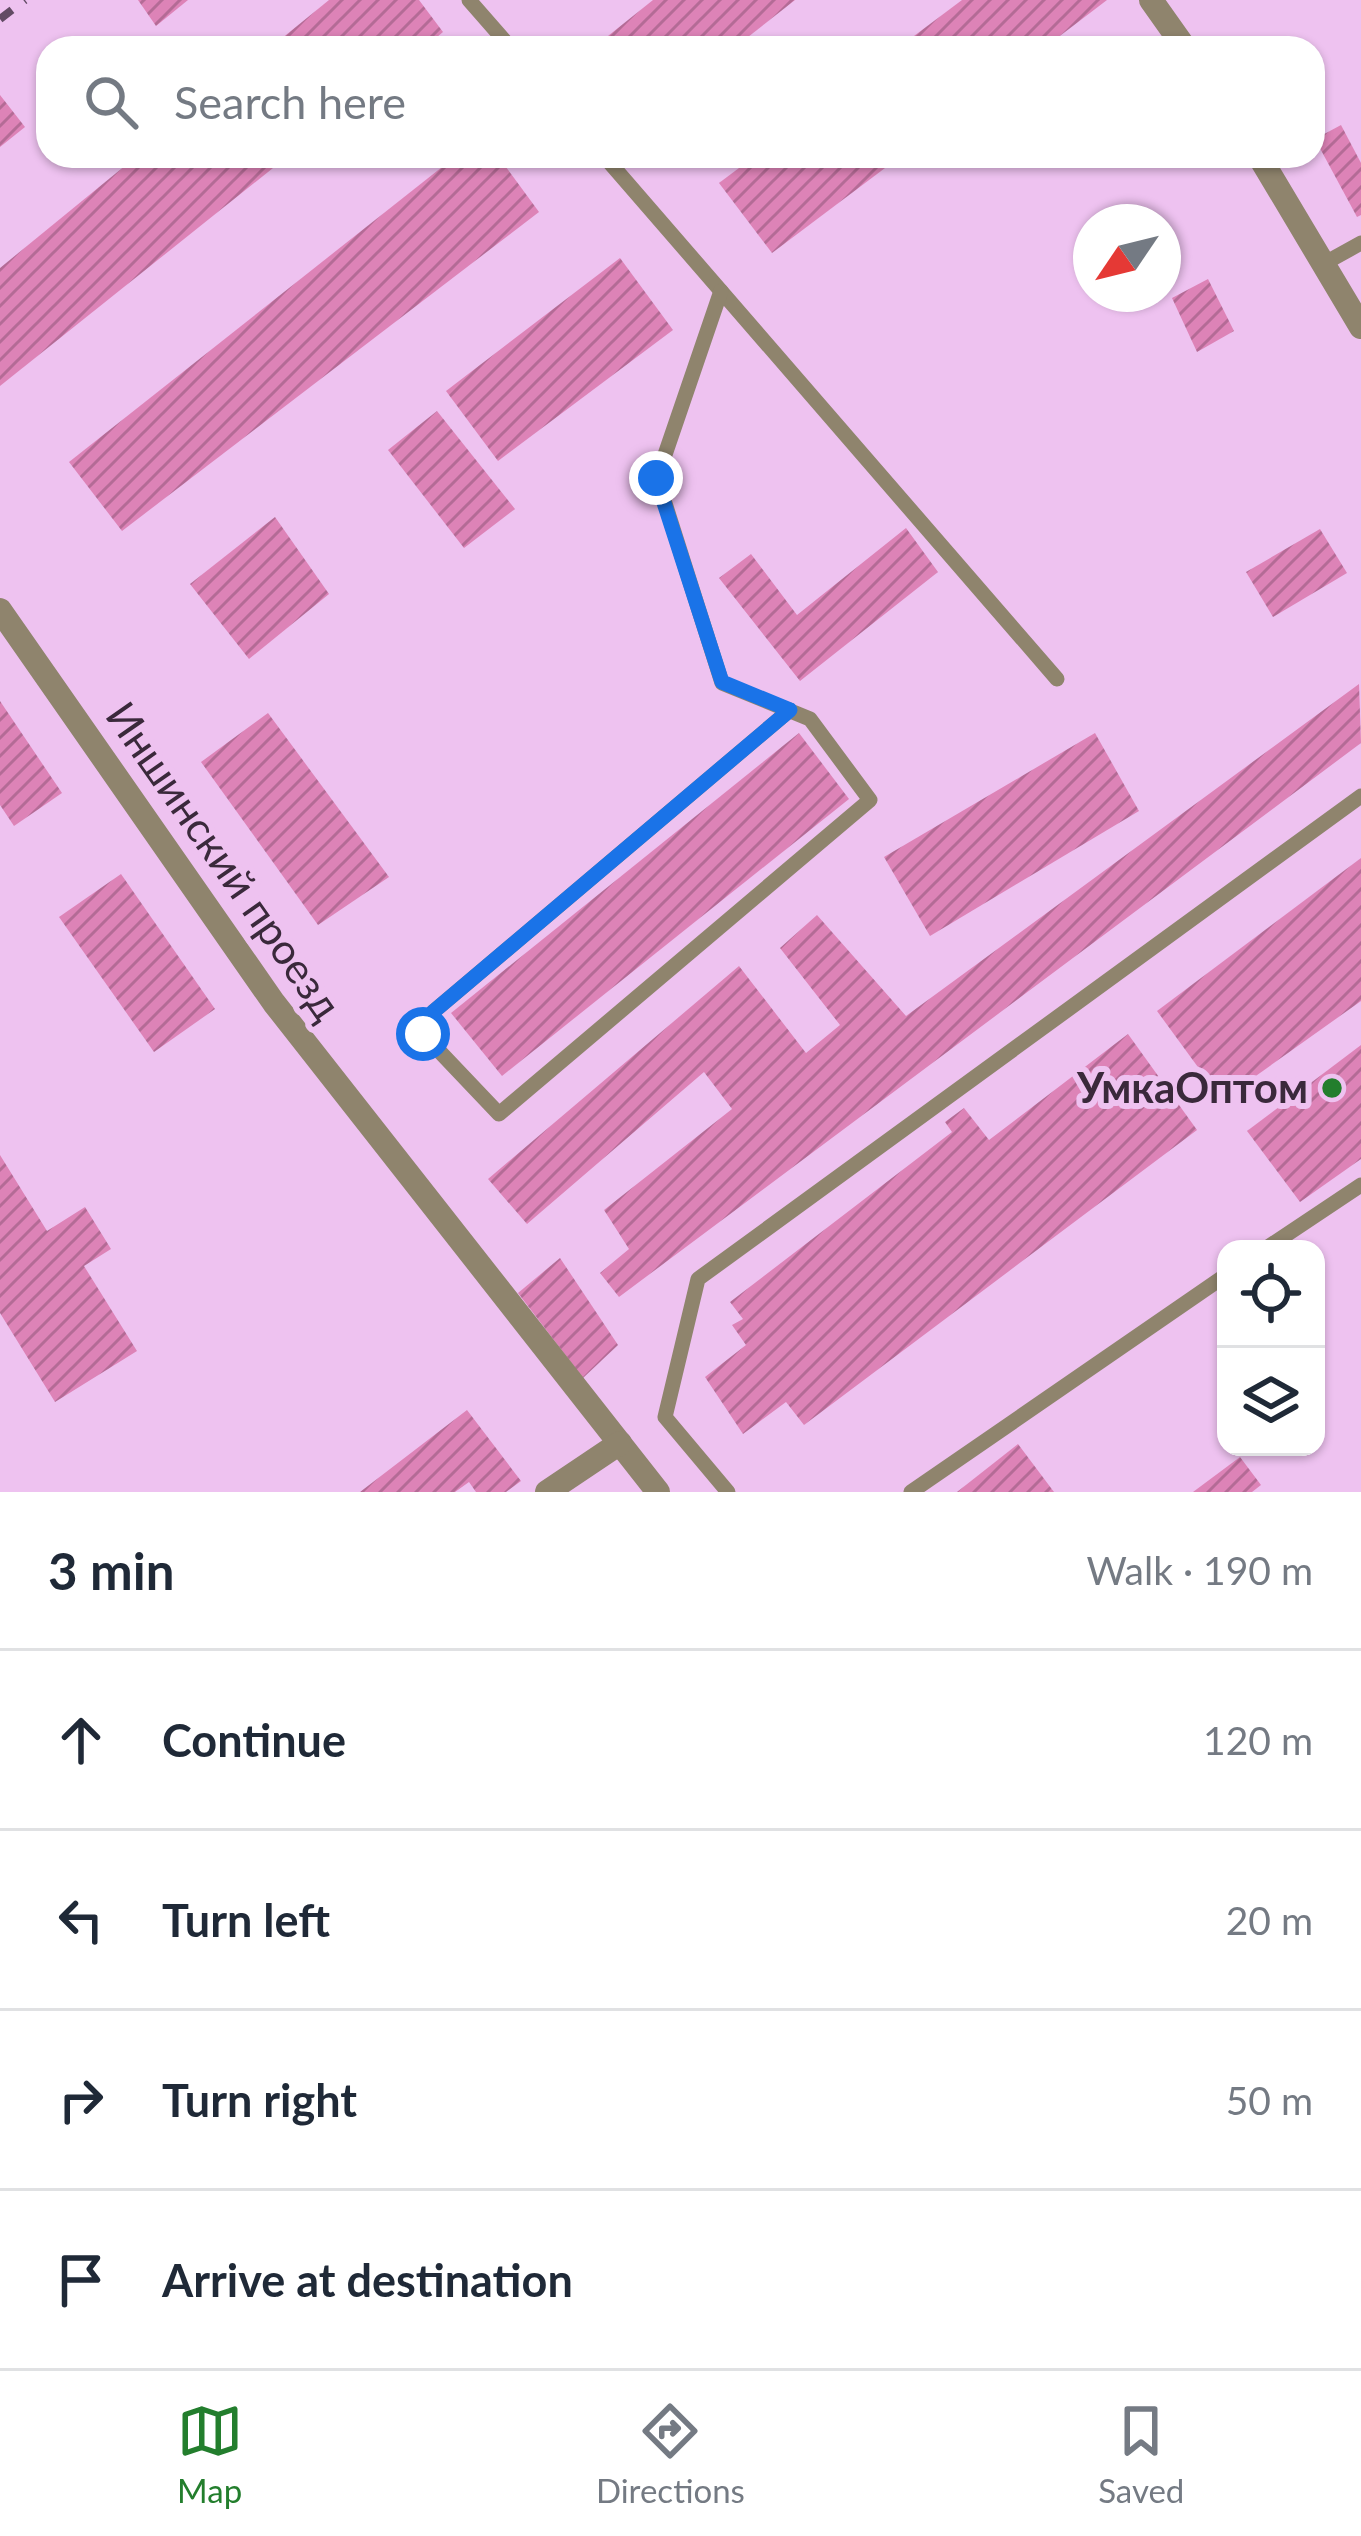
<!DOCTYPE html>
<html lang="en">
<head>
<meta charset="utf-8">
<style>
  body { margin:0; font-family:Lato,sans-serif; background:#f6f6f7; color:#1f2937 }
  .controls { position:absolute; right:36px; bottom:36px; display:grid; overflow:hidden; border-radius:24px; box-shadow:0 3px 9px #0004 }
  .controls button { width:108px; height:108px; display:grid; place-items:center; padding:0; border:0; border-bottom:3px solid #e0e1e3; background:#fff; color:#1f2937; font:60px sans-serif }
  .compass { position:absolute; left:1073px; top:204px; width:108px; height:108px; border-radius:50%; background:#fff; box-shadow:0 3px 9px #0004; rotate:235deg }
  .stop { position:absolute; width:36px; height:36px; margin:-27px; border:9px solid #1a73e8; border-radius:50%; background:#fff }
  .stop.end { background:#1a73e8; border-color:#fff; box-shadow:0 3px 12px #0008 }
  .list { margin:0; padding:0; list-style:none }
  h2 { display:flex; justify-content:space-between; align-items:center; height:156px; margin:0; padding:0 48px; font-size:51px }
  h2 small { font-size:39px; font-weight:400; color:#747a83 }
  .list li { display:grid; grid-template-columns:78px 1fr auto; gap:36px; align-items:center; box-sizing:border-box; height:180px; padding:0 48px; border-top:3px solid #e0e1e3 }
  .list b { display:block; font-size:45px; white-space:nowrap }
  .list em { font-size:39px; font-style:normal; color:#747a83 }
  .icon { flex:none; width:66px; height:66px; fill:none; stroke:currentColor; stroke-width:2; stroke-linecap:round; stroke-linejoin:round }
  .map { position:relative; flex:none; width:1361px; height:1492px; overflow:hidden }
  .search { position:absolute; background:#fff; box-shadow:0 3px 9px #0004; left:36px; right:36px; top:36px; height:132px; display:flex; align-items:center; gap:30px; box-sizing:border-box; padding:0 42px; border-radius:36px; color:#747a83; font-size:45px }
  .sheet { height:876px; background:#fff }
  nav { display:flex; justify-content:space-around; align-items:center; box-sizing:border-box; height:168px; border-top:3px solid #e0e1e3; background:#fff; font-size:33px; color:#747a83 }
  nav a { display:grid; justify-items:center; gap:6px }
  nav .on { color:#237e2d }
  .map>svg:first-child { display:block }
</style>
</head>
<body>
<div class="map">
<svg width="1361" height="1492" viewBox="0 0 1361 1492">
  <defs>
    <pattern id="building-hatch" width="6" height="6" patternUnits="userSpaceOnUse" patternTransform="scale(3)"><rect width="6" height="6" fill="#dd83b7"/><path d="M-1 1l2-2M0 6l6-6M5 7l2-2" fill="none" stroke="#b46b96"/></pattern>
  </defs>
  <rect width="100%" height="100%" fill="#eec2f0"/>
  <g fill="url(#building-hatch)">
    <polygon points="138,0 188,0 156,26"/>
    <polygon points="329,0 419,0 443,32 424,48 270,48"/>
    <polygon points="653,0 795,0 734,48 617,48 608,36"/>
    <polygon points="962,0 1107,0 1044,48 898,48"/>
    <polygon points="0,95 25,127 0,147"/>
    <polygon points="1341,125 1361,163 1361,215 1357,217 1315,139"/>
    <polygon points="137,156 288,156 0,386 0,268"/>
    <polygon points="456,156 498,156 539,212 122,531 69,462"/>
    <polygon points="755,156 901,156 772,253 719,183"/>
    <polygon points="620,258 673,330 498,461 446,391"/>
    <polygon points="1208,279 1234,331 1197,352 1172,298"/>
    <polygon points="437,411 515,509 464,548 388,450"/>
    <polygon points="275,517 329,594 249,659 190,584"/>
    <polygon points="906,528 938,572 800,681 719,578 751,554 797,615"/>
    <polygon points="1320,529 1347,573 1273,617 1246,572"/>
    <polygon points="1359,684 1361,743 619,1297 600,1273 629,1249 604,1210 732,1109 704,1072 527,1224 488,1179 739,966 806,1053 840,1025 780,948 817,915 906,1016"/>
    <polygon points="0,701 62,793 14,826 0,805"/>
    <polygon points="268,713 389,877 318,925 201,762"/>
    <polygon points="799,733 849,799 502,1076 451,1013"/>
    <polygon points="1095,733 1139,811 930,936 884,857"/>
    <polygon points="1361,858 1361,1001 1222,1100 1157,1011"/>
    <polygon points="121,874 215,1009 154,1052 59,917"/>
    <polygon points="1128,1034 1197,1130 804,1425 786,1402 743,1434 705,1377 746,1345 732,1325 743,1319 730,1302 952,1132 945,1122 964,1108 989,1140"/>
    <polygon points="1361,1045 1361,1159 1300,1202 1247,1131"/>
    <polygon points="0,1155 47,1231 85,1207 111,1249 84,1266 137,1351 55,1402 0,1313"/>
    <polygon points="560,1258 618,1345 583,1378 518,1293"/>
    <polygon points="467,1410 521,1481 506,1492 476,1492 469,1482 455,1492 360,1492"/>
    <polygon points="1018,1444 1054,1492 957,1492"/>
    <polygon points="1240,1457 1261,1485 1252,1492 1193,1492"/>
  </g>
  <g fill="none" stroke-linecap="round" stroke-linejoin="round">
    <g stroke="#8f846d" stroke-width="15">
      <polyline points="469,0 511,48"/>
      <polyline points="604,156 1057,679"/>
      <polyline points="1325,263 1361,243"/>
      <polyline points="721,291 657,478 722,683 810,719 870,800 499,1114 423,1034 433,1012 790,710"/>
      <polyline points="1265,1249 1361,1185"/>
      <polyline points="728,1492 665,1417 698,1279 1361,796"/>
      <polyline points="911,1492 1226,1275"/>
    </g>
    <g stroke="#8f846d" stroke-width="24">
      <polyline points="1151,0 1185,48"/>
      <polyline points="1259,156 1361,327"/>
      <polyline points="0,610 274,1003 658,1492"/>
      <polyline points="547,1492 620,1443"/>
    </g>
    <polyline stroke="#624b64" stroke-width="8" stroke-dasharray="15 15" stroke-linecap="butt" points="0,19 25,0"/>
  </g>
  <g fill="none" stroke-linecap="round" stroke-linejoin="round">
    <polyline stroke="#1a73e8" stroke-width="15" points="423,1034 433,1012 790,710 722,682 656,478"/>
  </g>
  <circle fill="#237e2d" stroke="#eec2f0" stroke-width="4.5" cx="1332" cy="1088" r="12"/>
  <g text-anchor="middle" stroke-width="12" stroke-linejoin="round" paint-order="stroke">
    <g font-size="42" fill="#3a293b" stroke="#eec2f0">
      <text transform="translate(224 861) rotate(55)" y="15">Иншинский проезд</text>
    </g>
    <g font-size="42" font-weight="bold" fill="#3a293b" stroke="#eec2f0" text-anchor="end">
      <text x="1308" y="1103">УмкаОптом</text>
    </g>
  </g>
</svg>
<div class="controls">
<button><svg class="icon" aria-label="locate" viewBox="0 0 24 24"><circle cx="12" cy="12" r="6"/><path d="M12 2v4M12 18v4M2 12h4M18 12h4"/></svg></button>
<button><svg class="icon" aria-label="layers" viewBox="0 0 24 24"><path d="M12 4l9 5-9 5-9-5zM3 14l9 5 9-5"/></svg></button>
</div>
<svg class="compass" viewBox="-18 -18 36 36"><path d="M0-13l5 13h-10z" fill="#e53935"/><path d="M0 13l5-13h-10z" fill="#747a83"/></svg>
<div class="stop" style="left:423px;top:1034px"></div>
<div class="stop end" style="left:656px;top:478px"></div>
<div class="search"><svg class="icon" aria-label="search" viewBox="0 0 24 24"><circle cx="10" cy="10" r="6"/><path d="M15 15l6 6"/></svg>Search here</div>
</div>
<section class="sheet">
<h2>3 min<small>Walk · 190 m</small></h2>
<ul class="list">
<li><svg class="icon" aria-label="ahead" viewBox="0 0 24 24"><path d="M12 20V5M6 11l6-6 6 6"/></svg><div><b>Continue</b></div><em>120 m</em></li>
<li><svg class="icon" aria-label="left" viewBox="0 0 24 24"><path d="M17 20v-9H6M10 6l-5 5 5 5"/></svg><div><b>Turn left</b></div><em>20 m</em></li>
<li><svg class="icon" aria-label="right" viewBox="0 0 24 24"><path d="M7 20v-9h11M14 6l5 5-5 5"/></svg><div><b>Turn right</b></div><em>50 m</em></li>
<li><svg class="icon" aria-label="arrive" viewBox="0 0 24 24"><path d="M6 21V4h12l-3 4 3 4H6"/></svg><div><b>Arrive at destination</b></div></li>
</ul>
</section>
<nav>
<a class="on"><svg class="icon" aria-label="map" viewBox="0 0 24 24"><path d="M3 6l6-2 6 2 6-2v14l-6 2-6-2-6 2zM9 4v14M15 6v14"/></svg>Map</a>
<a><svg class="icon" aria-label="directions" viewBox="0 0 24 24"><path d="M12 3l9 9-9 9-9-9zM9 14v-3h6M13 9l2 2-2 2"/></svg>Directions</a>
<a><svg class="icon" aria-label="saved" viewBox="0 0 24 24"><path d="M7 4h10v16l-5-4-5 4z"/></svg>Saved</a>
</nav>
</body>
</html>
